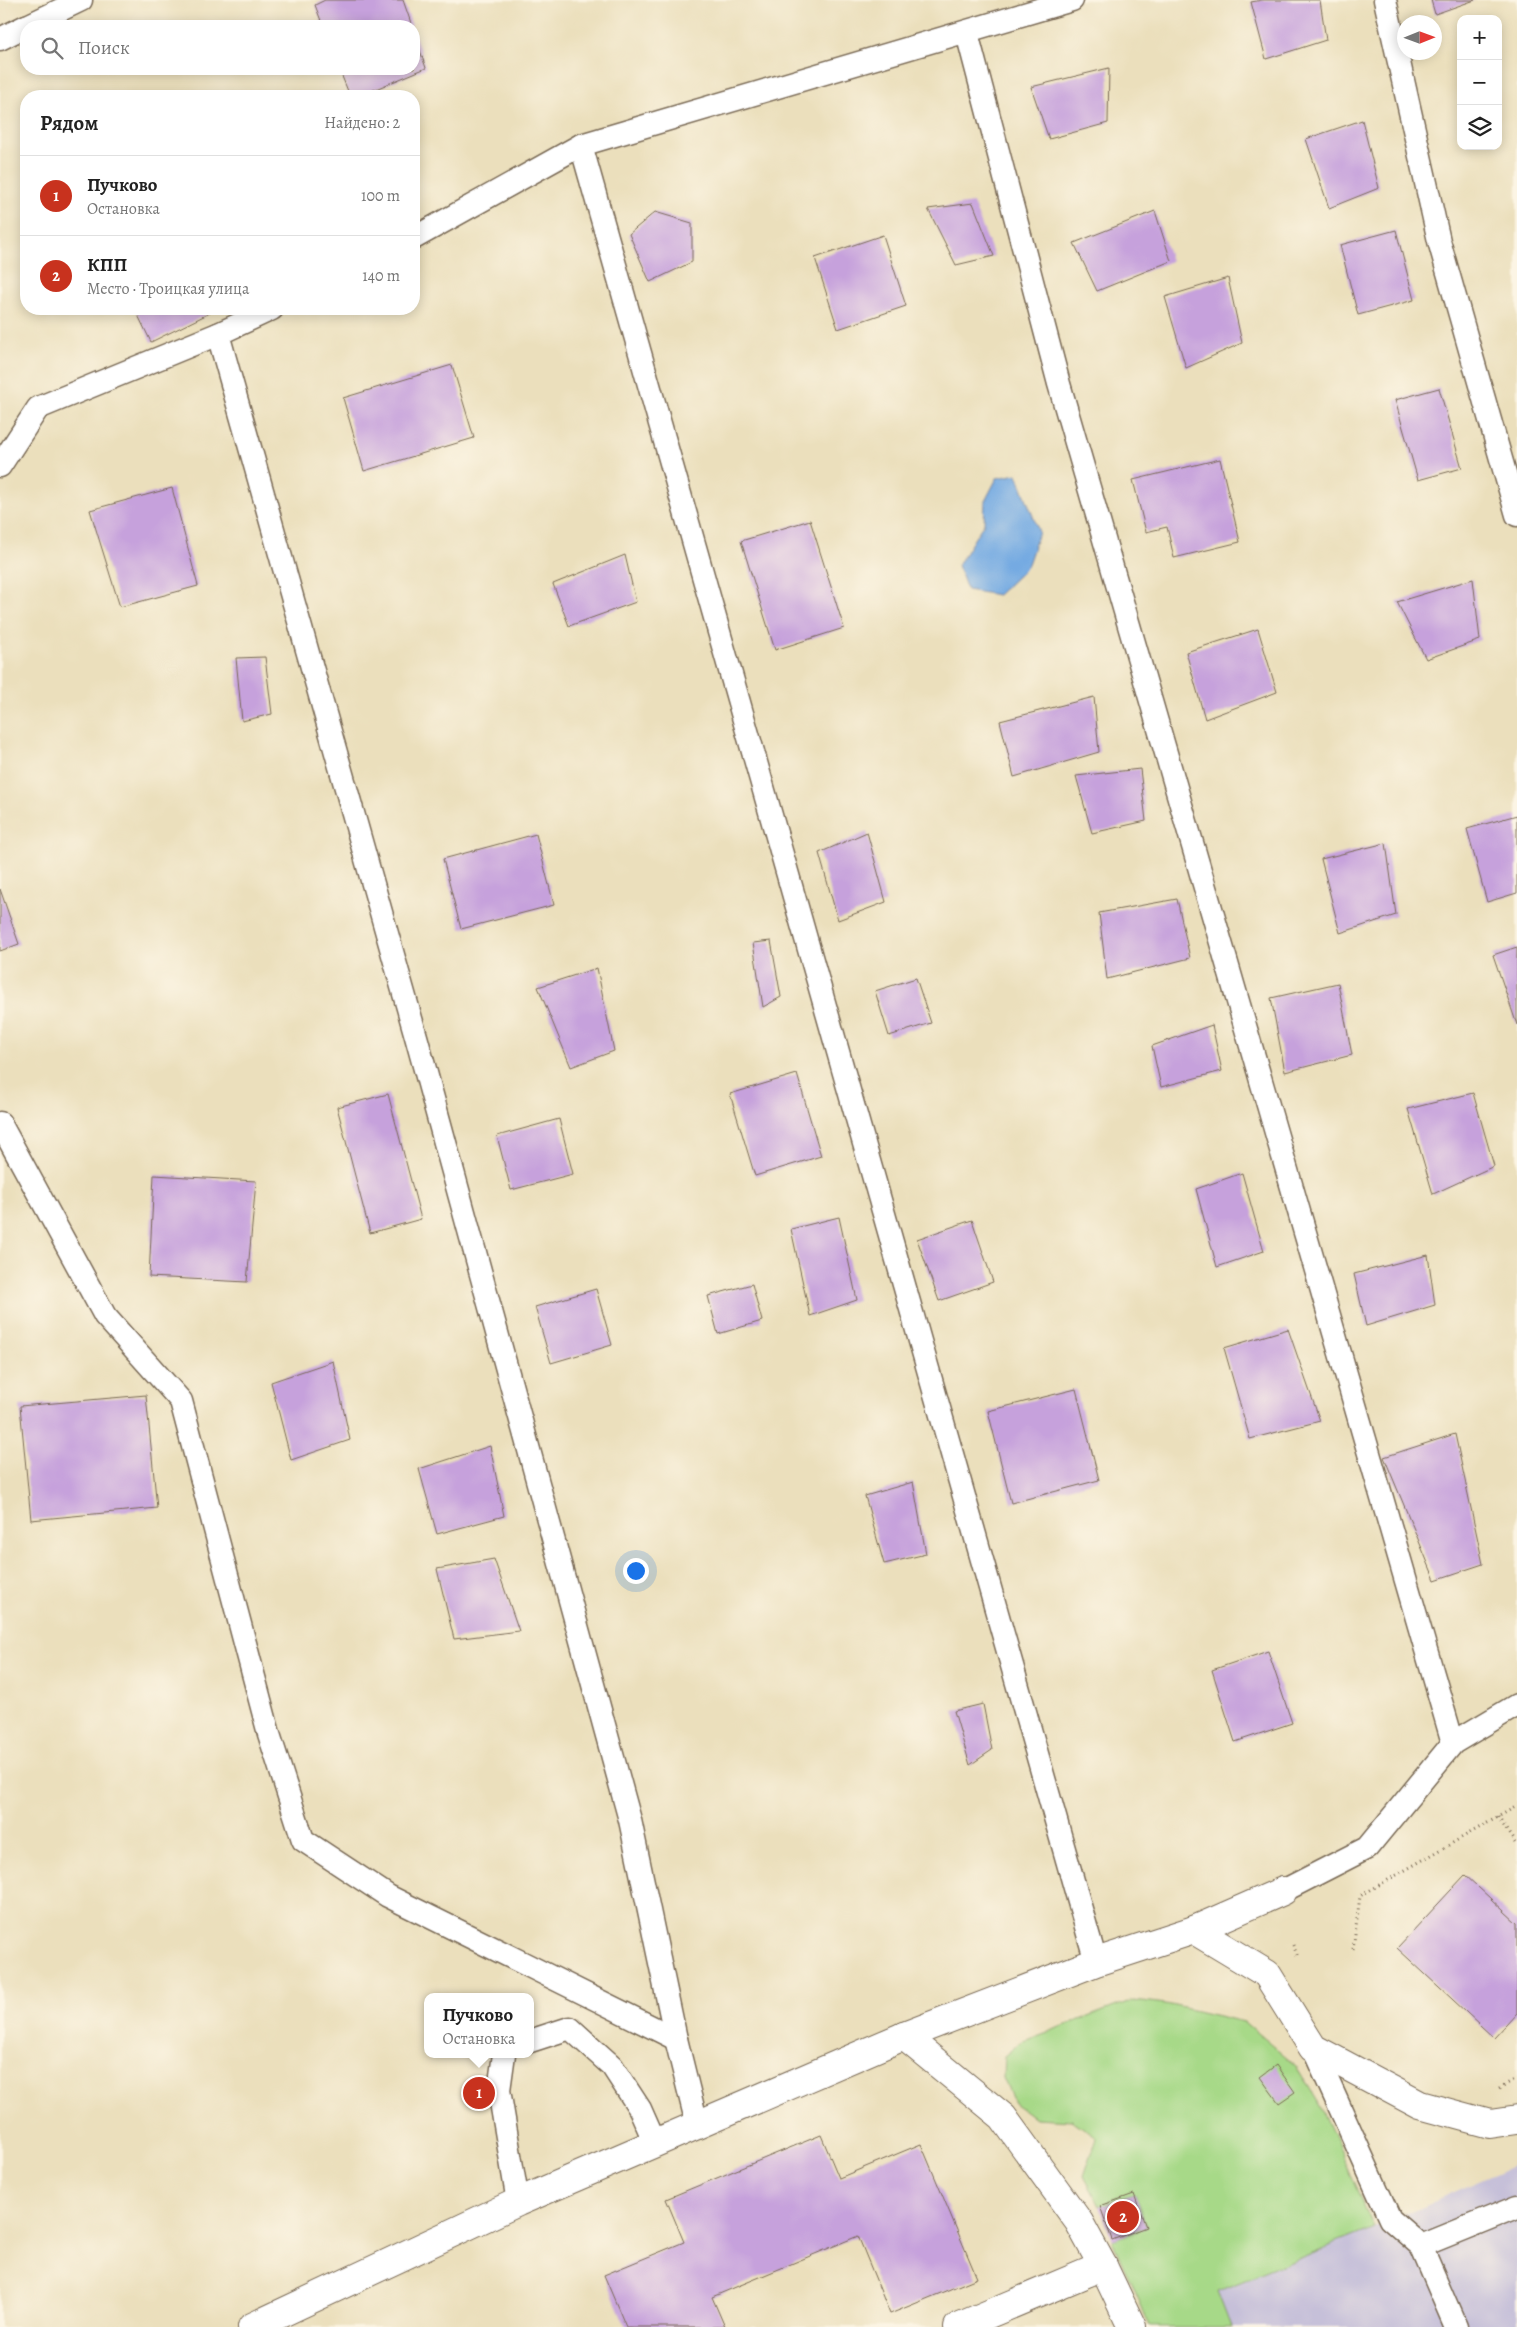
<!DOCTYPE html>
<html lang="ru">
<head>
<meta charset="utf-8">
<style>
  body { margin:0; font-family:Alegreya,serif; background:#f2f2f2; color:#222 }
  .controls { position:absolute; right:15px; top:15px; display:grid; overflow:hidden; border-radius:10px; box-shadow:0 2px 12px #0003 }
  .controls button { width:45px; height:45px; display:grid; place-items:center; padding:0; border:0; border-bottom:1px solid #e0e0e0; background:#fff; color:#222; font:25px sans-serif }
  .compass { position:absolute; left:1397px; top:15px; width:45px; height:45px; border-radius:50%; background:#fff; box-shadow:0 2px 12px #0003; rotate:89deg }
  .you { position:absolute; left:635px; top:1570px; width:18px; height:18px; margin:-12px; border:4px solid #fff; border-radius:50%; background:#1a73e8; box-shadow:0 0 0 8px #1a73e833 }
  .badge { display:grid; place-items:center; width:32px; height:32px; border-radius:50%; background:#c8321e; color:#fff; font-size:16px; font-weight:700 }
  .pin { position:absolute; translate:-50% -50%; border:2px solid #fff; box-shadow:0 1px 5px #0006 }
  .popup { position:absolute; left:424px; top:1993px; width:110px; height:65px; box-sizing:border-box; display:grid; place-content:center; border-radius:10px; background:#fff; filter:drop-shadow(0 1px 4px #0005); font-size:16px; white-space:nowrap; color:#767676 }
  .popup b { font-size:19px; color:#222 }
  .popup::after { content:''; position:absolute; left:50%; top:100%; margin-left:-10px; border:10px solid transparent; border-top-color:#fff }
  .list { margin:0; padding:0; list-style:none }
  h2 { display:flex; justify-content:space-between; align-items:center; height:65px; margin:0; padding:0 20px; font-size:21px }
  h2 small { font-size:16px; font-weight:400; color:#767676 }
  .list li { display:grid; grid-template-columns:32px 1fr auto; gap:15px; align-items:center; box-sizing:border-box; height:80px; padding:0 20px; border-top:1px solid #e0e0e0 }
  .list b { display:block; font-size:19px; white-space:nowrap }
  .list p { margin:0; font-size:16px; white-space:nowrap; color:#767676 }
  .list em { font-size:16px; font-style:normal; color:#767676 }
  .icon { flex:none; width:28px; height:28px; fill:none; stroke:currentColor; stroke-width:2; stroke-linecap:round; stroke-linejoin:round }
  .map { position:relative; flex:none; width:1517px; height:2327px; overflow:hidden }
  .search { position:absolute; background:#fff; box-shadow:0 2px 12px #0003; left:20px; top:20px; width:400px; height:55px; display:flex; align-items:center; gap:12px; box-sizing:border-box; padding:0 18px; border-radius:20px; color:#767676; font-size:19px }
  .panel { position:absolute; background:#fff; box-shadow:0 2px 12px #0003; left:20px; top:90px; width:400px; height:225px; border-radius:20px }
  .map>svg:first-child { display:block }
</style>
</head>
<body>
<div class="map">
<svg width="1517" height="2327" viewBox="0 0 1517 2327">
  <rect width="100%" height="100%" fill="#fcf5e5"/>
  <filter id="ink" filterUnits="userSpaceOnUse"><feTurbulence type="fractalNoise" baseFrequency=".02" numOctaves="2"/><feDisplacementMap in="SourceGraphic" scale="10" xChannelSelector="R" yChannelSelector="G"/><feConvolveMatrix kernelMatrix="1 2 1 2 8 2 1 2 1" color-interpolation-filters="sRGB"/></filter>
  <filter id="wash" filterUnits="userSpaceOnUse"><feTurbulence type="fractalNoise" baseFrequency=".0096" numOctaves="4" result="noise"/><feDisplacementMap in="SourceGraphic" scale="20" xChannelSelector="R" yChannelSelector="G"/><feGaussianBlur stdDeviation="1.12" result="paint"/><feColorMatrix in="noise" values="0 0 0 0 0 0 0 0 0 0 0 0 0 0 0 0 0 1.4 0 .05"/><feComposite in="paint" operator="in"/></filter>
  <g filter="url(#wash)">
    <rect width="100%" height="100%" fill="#ebdfbc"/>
    <polygon fill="#c6c0d9" points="1517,2164 1517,2327 1232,2327 1218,2291 1374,2228"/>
    <polygon fill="#a7d988" stroke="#718253" points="1133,2000 1166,2004 1244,2022 1296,2066 1318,2102 1374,2228 1218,2291 1232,2327 1150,2327 1112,2240 1146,2227 1134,2194 1100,2206 1084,2176 1097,2138 1072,2120 1035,2118 1015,2103 1003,2078 1004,2056 1021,2042"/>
    <polygon fill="#74aae2" stroke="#586a80" points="1017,474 1039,532 1027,567 998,595 967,590 958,565 984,523 985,501 997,478"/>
    <g id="blocks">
      <g fill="#c6a1dc">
        <polygon points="325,0 403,0 412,26 323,26 315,5"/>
        <polygon points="1262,0 1320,0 1326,40 1266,59 1251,2"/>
        <polygon points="1431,0 1475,0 1435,14"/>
        <polygon points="414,33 426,68 359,96 350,96 339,69 414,69"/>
        <polygon points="1109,68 1108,123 1049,139 1031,87"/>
        <polygon points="1362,120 1379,188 1329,208 1306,139"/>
        <polygon points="973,203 994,256 956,265 928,209"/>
        <polygon points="1155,211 1171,261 1097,291 1074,243"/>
        <polygon points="655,212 692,223 692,262 650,282 629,234"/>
        <polygon points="1396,230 1414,300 1358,315 1340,245"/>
        <polygon points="883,235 906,306 838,329 815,258"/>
        <polygon points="1228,278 1242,343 1186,368 1165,297"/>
        <polygon points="135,309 218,309 151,342"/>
        <polygon points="452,365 474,438 364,471 343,398"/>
        <polygon points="1439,388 1462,468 1418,480 1395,400"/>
        <polygon points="1220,459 1240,542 1174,558 1167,527 1146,532 1133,480"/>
        <polygon points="172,488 198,586 120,607 90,510"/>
        <polygon points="810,520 844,628 775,650 741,541"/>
        <polygon points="625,555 636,602 569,626 553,584"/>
        <polygon points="1473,579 1480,640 1426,659 1397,602"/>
        <polygon points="1258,629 1277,692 1205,719 1186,652"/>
        <polygon points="265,657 272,714 242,721 236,658"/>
        <polygon points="1094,697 1099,752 1014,777 1000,721"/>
        <polygon points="1140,769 1146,821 1092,833 1076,776"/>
        <polygon points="1517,815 1517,893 1487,902 1467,829"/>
        <polygon points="867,832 886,902 838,920 819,853"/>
        <polygon points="536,834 554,905 461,929 443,859"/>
        <polygon points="1386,843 1396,915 1340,933 1321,859"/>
        <polygon points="0,889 19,944 0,951"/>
        <polygon points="1177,899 1190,958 1107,979 1099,913"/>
        <polygon points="771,941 781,997 763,1007 753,943"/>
        <polygon points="1517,947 1517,1025 1493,955"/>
        <polygon points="597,968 614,1051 571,1067 538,987"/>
        <polygon points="916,978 931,1023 889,1036 875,991"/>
        <polygon points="1338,983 1352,1055 1285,1072 1271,998"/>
        <polygon points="1212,1025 1222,1071 1161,1087 1152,1046"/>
        <polygon points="797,1074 821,1156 755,1176 730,1094"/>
        <polygon points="1473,1093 1494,1166 1433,1194 1408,1109"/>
        <polygon points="388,1094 421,1219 370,1233 337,1107"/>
        <polygon points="559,1119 573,1174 511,1190 497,1136"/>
        <polygon points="1242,1173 1264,1251 1217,1267 1196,1189"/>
        <polygon points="154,1175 256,1181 247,1282 149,1277"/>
        <polygon points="839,1217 857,1300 810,1316 791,1229"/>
        <polygon points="972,1220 993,1282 939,1301 917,1239"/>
        <polygon points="1428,1255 1435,1305 1366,1326 1354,1274"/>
        <polygon points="752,1284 762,1321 718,1334 708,1296"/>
        <polygon points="596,1289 612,1345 551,1363 535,1307"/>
        <polygon points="1288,1329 1320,1421 1250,1439 1224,1348"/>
        <polygon points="333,1361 350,1440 291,1460 271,1382"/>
        <polygon points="1076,1389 1099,1480 1011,1503 988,1411"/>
        <polygon points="146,1395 157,1508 31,1520 20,1406"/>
        <polygon points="1455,1434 1483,1564 1435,1580 1384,1457"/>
        <polygon points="490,1446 504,1516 437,1534 419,1469"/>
        <polygon points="913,1482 926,1554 884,1564 865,1496"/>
        <polygon points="494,1559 519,1631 454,1639 437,1569"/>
        <polygon points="1268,1651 1292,1723 1235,1742 1212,1670"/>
        <polygon points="983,1704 992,1750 970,1765 954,1711"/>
        <polygon points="1465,1875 1517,1923 1517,2013 1494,2038 1397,1948"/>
        <polygon points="1276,2065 1295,2092 1279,2103 1260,2077"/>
        <polygon points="821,2135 839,2178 921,2144 977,2278 890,2314 858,2236 712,2297 725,2327 626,2327 604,2275 684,2242 666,2199"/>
        <polygon points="1134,2194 1146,2227 1112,2240 1100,2206"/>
      </g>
    </g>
  </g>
  <g filter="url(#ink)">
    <use href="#blocks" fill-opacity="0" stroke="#796955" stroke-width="1"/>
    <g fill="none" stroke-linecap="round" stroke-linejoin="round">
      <defs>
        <g id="service">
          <polyline points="1385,0 1439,241 1517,515"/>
          <polyline points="27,26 81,0"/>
          <polyline points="967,33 1059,384 1453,1743"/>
          <polyline points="0,39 26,26"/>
          <polyline points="581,145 1096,1962"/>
          <polyline points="414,238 581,145 1072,0"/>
          <polyline points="218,334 417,1040 630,1820 676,2039 697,2124"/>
          <polyline points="0,466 38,408 218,334 272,309"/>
          <polyline points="0,1123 105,1316 181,1401 269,1734 303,1840 388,1896 676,2039"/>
          <polyline points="1283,1891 1367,1848 1453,1743 1517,1705"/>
          <polyline points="530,2041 570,2028 612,2066 640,2109 655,2143"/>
          <polyline points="1313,2048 1390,2219 1421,2246 1517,2207"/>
          <polyline points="504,2054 499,2090 518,2202"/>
          <polyline points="1421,2246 1456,2327"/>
        </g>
        <g id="minor">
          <polyline points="1194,1930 1267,1974 1313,2048 1420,2105 1490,2124 1517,2120"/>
          <polyline points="904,2036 1003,2117 1079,2222 1103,2266"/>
          <polyline points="252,2327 518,2202 904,2036 1096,1962 1194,1930 1283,1891"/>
          <polyline points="958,2327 1103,2266 1132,2327"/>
        </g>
      </defs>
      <use href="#service" stroke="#796955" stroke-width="25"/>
      <use href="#minor" stroke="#796955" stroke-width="30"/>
      <g stroke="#796955" stroke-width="3" stroke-dasharray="1 4" stroke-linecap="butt">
        <polyline points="1498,1817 1517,1846"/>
        <polyline points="1293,1945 1298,1957"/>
        <polyline points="1353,1949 1360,1896 1517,1806"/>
        <polyline points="1500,2087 1517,2078"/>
      </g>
      <use href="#service" stroke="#fff" stroke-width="22"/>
      <use href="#minor" stroke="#fff" stroke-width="28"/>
    </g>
  </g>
</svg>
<div class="controls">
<button>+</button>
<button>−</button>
<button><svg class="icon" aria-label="layers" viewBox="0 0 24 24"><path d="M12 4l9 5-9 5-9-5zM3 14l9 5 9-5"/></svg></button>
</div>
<svg class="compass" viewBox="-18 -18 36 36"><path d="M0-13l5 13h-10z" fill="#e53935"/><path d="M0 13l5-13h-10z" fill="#767676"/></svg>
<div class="you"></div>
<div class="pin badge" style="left:479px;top:2093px">1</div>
<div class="popup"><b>Пучково</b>Остановка</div>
<div class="pin badge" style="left:1123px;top:2217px">2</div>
<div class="search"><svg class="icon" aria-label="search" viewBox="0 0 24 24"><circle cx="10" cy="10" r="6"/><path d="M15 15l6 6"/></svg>Поиск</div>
<section class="panel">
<h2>Рядом<small>Найдено: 2</small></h2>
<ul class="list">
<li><span class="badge">1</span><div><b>Пучково</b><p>Остановка</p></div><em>100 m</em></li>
<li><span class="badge">2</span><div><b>КПП</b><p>Место · Троицкая улица</p></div><em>140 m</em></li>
</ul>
</section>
</div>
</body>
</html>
